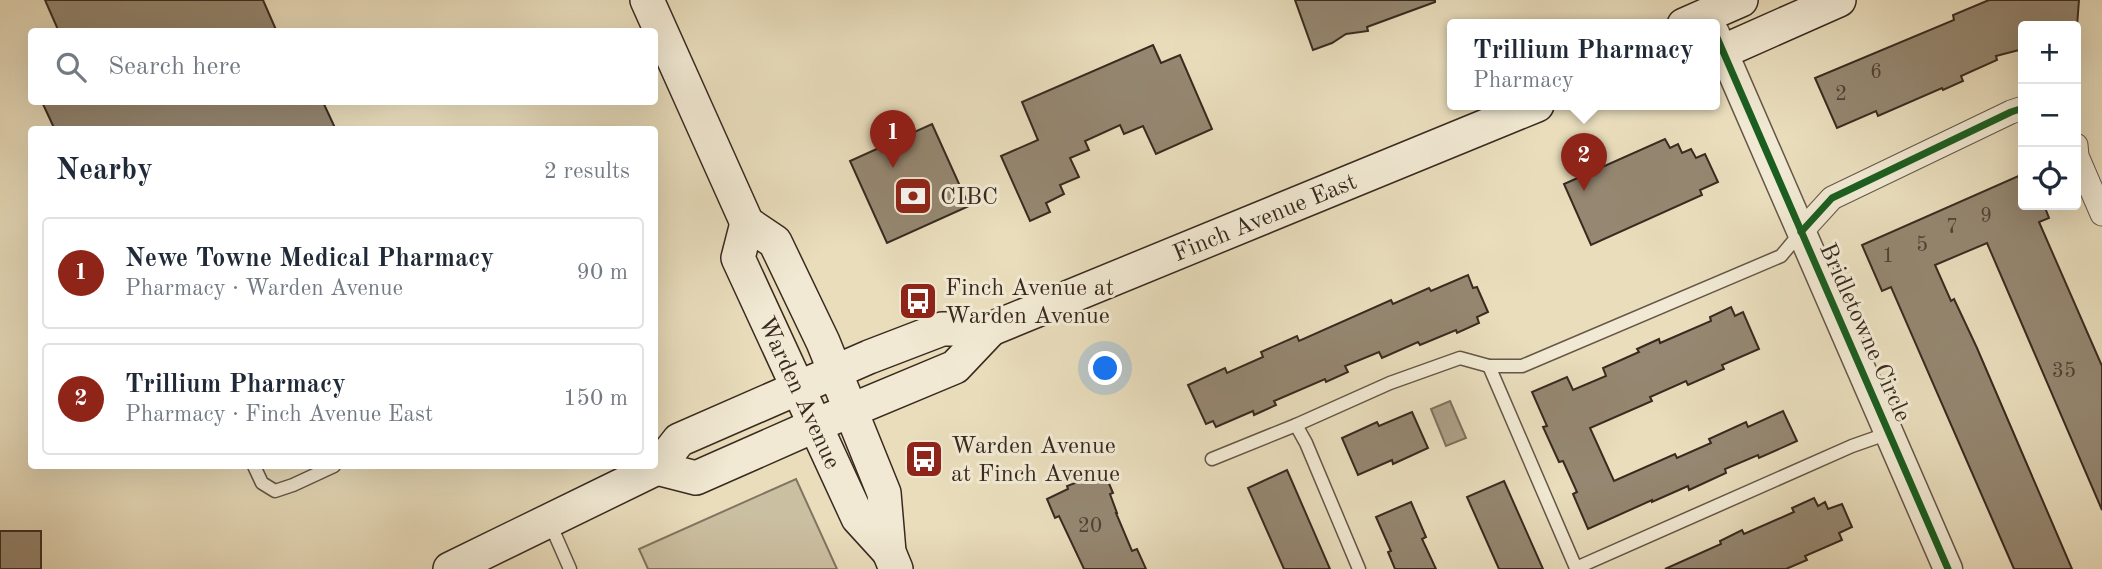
<!DOCTYPE html>
<html lang="en">
<head>
<meta charset="utf-8">
<style>
  body { margin:0; font-family:"Old Standard TT",serif; background:#f6f6f7; color:#1f2937 }
  .controls { position:absolute; right:21px; top:21px; display:grid; overflow:hidden; border-radius:7px; box-shadow:0 7px 28px #0002 }
  .controls button { width:63px; height:63px; display:grid; place-items:center; padding:0; border:0; border-bottom:2px solid #e0e1e3; background:#fff; color:#1f2937; font:35px sans-serif }
  .you { position:absolute; left:1106px; top:369px; width:24px; height:24px; margin:-18px; border:5px solid #fff; border-radius:50%; background:#1a73e8; box-shadow:0 0 0 10px #1a73e833 }
  .badge { display:grid; place-items:center; width:46px; height:46px; border-radius:50%; background:#8f2418; color:#fff; font-size:23px; font-weight:700 }
  .pin { position:absolute; translate:-50% -58px; filter:drop-shadow(0 2px 4px #0008) }
  .pin::after { content:''; position:absolute; top:37px; width:24px; height:21px; background:inherit; clip-path:polygon(0 0,100% 0,50% 100%) }
  .popup { position:absolute; left:1447px; top:19px; width:273px; height:91px; box-sizing:border-box; display:grid; place-content:center; border-radius:7px; background:#fff; filter:drop-shadow(0 2px 5px #0005); font-size:23px; white-space:nowrap; color:#747a83 }
  .popup b { font-size:26px; color:#1f2937 }
  .popup::after { content:''; position:absolute; left:50%; top:100%; margin-left:-14px; border:14px solid transparent; border-top-color:#fff }
  .list { margin:0; padding:0; list-style:none }
  h2 { display:flex; justify-content:space-between; align-items:center; height:91px; margin:0; padding:0 28px; font-size:30px }
  h2 small { font-size:23px; font-weight:400; color:#747a83 }
  .list li { display:grid; grid-template-columns:46px 1fr auto; gap:21px; align-items:center; box-sizing:border-box; height:112px; margin:0 14px 14px; padding:0 14px; border:2px solid #e0e1e3; border-radius:7px }
  .list b { display:block; font-size:26px; white-space:nowrap }
  .list p { margin:0; font-size:23px; white-space:nowrap; color:#747a83 }
  .list em { font-size:23px; font-style:normal; color:#747a83 }
  .icon { flex:none; width:38px; height:38px; fill:none; stroke:currentColor; stroke-width:2; stroke-linecap:round; stroke-linejoin:round }
  .map { position:relative; flex:none; width:2102px; height:569px; overflow:hidden }
  .search { position:absolute; background:#fff; box-shadow:0 7px 28px #0002; left:28px; top:28px; width:630px; height:77px; display:flex; align-items:center; gap:18px; box-sizing:border-box; padding:0 24px; border-radius:7px; color:#747a83; font-size:26px }
  .panel { position:absolute; background:#fff; box-shadow:0 7px 28px #0002; left:28px; top:126px; width:630px; height:343px; border-radius:7px }
  .map>svg:first-child { display:block }
</style>
</head>
<body>
<div class="map">
<svg width="2102" height="569" viewBox="0 0 2102 569">
  <rect width="100%" height="100%" fill="#e9ddbc"/>
  <filter id="stains"><feTurbulence type="fractalNoise" baseFrequency=".00286" numOctaves="4"/><feColorMatrix values="0 0 0 0 .2 0 0 0 0 .09 0 0 0 0 .02 0 0 0 .5 -.17"/></filter>
  <radialGradient id="worn" r=".72"><stop offset=".6" stop-color="#630" stop-opacity="0"/><stop offset="1" stop-color="#630" stop-opacity=".3"/></radialGradient>
  <polygon fill="#cbbfa1" stroke="#827460" stroke-width="2" points="796,479 837,569 648,569 639,549"/>
  <polygon fill="#ada087" stroke="#7f715e" stroke-width="2" points="1450,401 1466,438 1446,446 1431,409"/>
  <g fill="#958771" stroke="#392a20" stroke-width="2">
    <polygon points="45,0 263,0 277,32 59,32"/>
    <polygon points="1295,0 1435,0 1435,2 1367,27 1368,31 1346,34 1332,43 1313,50"/>
    <polygon points="1989,0 2079,0 2077,26 2023,26 2023,49 1996,56 1997,60 1961,76 1963,81 1943,90 1942,88 1878,116 1876,111 1837,128 1815,78 1954,20 1953,15"/>
    <polygon points="1153,45 1161,63 1180,55 1212,129 1156,154 1143,126 1124,134 1120,125 1085,141 1089,150 1070,158 1079,177 1060,185 1064,194 1046,203 1050,212 1030,221 1001,156 1038,140 1022,102"/>
    <polygon points="42,102 323,102 336,130 55,130"/>
    <polygon points="932,124 969,206 887,243 850,161"/>
    <polygon points="1665,139 1670,148 1678,144 1682,153 1691,149 1696,158 1705,154 1718,182 1700,190 1702,195 1591,245 1564,184"/>
    <polygon points="2023,174 2023,205 2044,205 2049,218 2039,222 2102,366 2102,510 1987,243 1935,265 1951,301 1954,299 1977,348 2072,569 2014,569 1891,287 1882,291 1862,245"/>
    <polygon points="1468,275 1473,288 1477,287 1488,312 1477,317 1479,323 1457,333 1456,330 1420,345 1418,342 1382,358 1379,352 1345,366 1348,372 1326,382 1325,379 1274,401 1276,405 1254,415 1253,411 1216,427 1213,421 1206,424 1188,385 1225,368 1227,373 1263,357 1261,352 1297,336 1299,341 1391,300 1393,304 1429,288 1431,291"/>
    <polygon points="1731,307 1735,316 1743,312 1759,349 1722,365 1724,369 1688,385 1686,381 1650,397 1652,401 1590,428 1614,481 1675,454 1677,458 1711,443 1709,439 1746,422 1748,427 1783,411 1797,441 1759,458 1758,455 1725,469 1726,473 1689,490 1688,486 1652,502 1652,500 1588,529 1573,494 1577,492 1563,461 1559,462 1543,427 1547,426 1532,392 1567,377 1573,390 1606,376 1603,368 1639,352 1637,349 1659,339 1660,343 1711,321 1710,317"/>
    <polygon points="1412,412 1428,448 1393,464 1392,460 1358,475 1342,438 1377,422 1379,426"/>
    <polygon points="1287,470 1330,569 1284,569 1248,488"/>
    <polygon points="1105,474 1113,493 1110,494 1117,513 1116,513 1132,551 1137,549 1146,569 1084,569 1059,516 1055,518 1047,499 1068,489 1067,486 1083,480 1084,483"/>
    <polygon points="1504,481 1543,569 1499,569 1467,497"/>
    <polygon points="1814,498 1818,506 1825,502 1828,509 1842,504 1852,527 1839,533 1842,540 1805,556 1807,560 1786,569 1665,569 1721,544 1720,541 1742,530 1744,534 1794,512 1792,508"/>
    <polygon points="1411,502 1426,537 1422,539 1436,569 1395,569 1388,552 1391,551 1376,517"/>
    <rect x="0" y="531" width="41" height="38"/>
  </g>
  <g fill="none" stroke-linecap="round" stroke-linejoin="round">
    <defs>
      <g id="service">
        <polyline points="1489,366 1576,568 1852,446 1889,433"/>
        <polyline points="1296,425 1306,443 1359,569"/>
        <polyline points="1212,459 1296,425 1390,383 1460,358 1489,366 1522,366 1781,256 1801,232"/>
        <polyline points="254,466 262,483 275,491 293,485 334,466"/>
        <polyline points="549,521 570,569"/>
      </g>
      <g id="minor">
        <polyline points="2076,145 2077,156 2102,214"/>
        <polyline points="1801,232 1832,198 2011,112 2023,108"/>
      </g>
      <polyline id="tertiary" points="1715,33 1948,569"/>
      <g id="secondary">
        <polyline points="647,0 747,223 775,242 823,342 884,493 889,552 896,569"/>
        <polyline points="1684,25 1741,0"/>
        <polyline points="1715,55 1839,0"/>
        <path id="s1" d="M747 223 738 258 858 518 889 552"/>
        <polyline points="657,468 696,478 816,425 955,367 991,329"/>
        <path id="s2" d="M450 569 657 468 679 440 869 357 942 329H991L1537 105"/>
      </g>
    </defs>
    <use href="#service" stroke="#655747" stroke-width="15"/>
    <use href="#minor" stroke="#655747" stroke-width="25"/>
    <use href="#tertiary" stroke="#655747" stroke-width="31"/>
    <use href="#secondary" stroke="#392a20" stroke-width="36"/>
    <use href="#service" stroke="#f1e9d3" stroke-width="12"/>
    <use href="#minor" stroke="#f1e9d3" stroke-width="23"/>
    <use href="#tertiary" stroke="#f1e9d3" stroke-width="28"/>
    <use href="#secondary" stroke="#f1e9d3" stroke-width="33"/>
    <defs>
      <g id="cycleway">
        <polyline points="1715,33 1948,569"/>
        <polyline points="1801,232 1832,198 2011,112 2023,108"/>
      </g>
    </defs>
    <use href="#cycleway" stroke="#f1e9d3" stroke-width="11"/>
    <use href="#cycleway" stroke="#1b5e20" stroke-width="7"/>
  </g>
  <defs>
    <symbol id="bank-square" viewBox="-11 -11 22 22"><rect x="-9" y="-9" width="18" height="18" rx="4" fill="#8f2418" stroke="#f1e9d3"/><path d="M-6-4H6V4H-6ZM0-2.3a2.3 2.3 0 1 0 0 4.6a2.3 2.3 0 1 0 0-4.6Z" fill="#fff"/></symbol>
    <symbol id="bus-square" viewBox="-11 -11 22 22"><rect x="-9" y="-9" width="18" height="18" rx="4" fill="#8f2418" stroke="#f1e9d3"/><path d="M-5-6H5V4H4V6H2V4H-2V6H-4V4H-5ZM-3.5-4V0h7V-4ZM-3.5 1.2v1.5H-2V1.2ZM2 1.2v1.5H3.5V1.2Z" fill="#fff"/></symbol>
  </defs>
  <g fill-rule="evenodd">
    <use href="#bank-square" x="891" y="174" width="44" height="44"/>
    <use href="#bus-square" x="896" y="279" width="44" height="44"/>
    <use href="#bus-square" x="902" y="437" width="44" height="44"/>
  </g>
  <g text-anchor="middle" stroke-width="6" stroke-linejoin="round" paint-order="stroke">
    <g font-size="21" fill="#504134">
      <text x="1876" y="78">6</text>
      <text x="1841" y="100">2</text>
      <text x="1986" y="222">9</text>
      <text x="1952" y="233">7</text>
      <text x="1922" y="251">5</text>
      <text x="1888" y="262">1</text>
      <text x="2064" y="377">35</text>
      <text x="1090" y="532">20</text>
    </g>
    <g font-size="24" fill="#392a20" stroke="#f1e9d3" text-anchor="start">
      <text x="940" y="204">CIBC</text>
      <text x="945" y="295">Finch Avenue at<tspan x="945" dy="28">Warden Avenue</tspan></text>
      <text x="951" y="453">Warden Avenue<tspan x="951" dy="28">at Finch Avenue</tspan></text>
    </g>
    <g font-size="24" fill="#392a20" stroke="#f1e9d3">
      <text dy="8" stroke="none"><textPath href="#s2" startOffset="896">Finch Avenue East</textPath></text>
      <text transform="translate(1866 332) rotate(66)" y="8">Bridletowne Circle</text>
      <text dy="8" stroke="none"><textPath href="#s1" startOffset="184">Warden Avenue</textPath></text>
    </g>
  </g>
  <rect width="100%" height="100%" filter="url(#stains)"/>
  <rect width="100%" height="100%" fill="url(#worn)"/>
</svg>
<div class="controls">
<button>+</button>
<button>−</button>
<button><svg class="icon" aria-label="locate" viewBox="0 0 24 24"><circle cx="12" cy="12" r="6"/><path d="M12 2v4M12 18v4M2 12h4M18 12h4"/></svg></button>
</div>
<div class="you"></div>
<div class="pin badge" style="left:893px;top:168px">1</div>
<div class="pin badge" style="left:1584px;top:191px">2</div>
<div class="popup"><b>Trillium Pharmacy</b>Pharmacy</div>
<div class="search"><svg class="icon" aria-label="search" viewBox="0 0 24 24"><circle cx="10" cy="10" r="6"/><path d="M15 15l6 6"/></svg>Search here</div>
<section class="panel">
<h2>Nearby<small>2 results</small></h2>
<ul class="list">
<li><span class="badge">1</span><div><b>Newe Towne Medical Pharmacy</b><p>Pharmacy · Warden Avenue</p></div><em>90 m</em></li>
<li><span class="badge">2</span><div><b>Trillium Pharmacy</b><p>Pharmacy · Finch Avenue East</p></div><em>150 m</em></li>
</ul>
</section>
</div>
</body>
</html>
